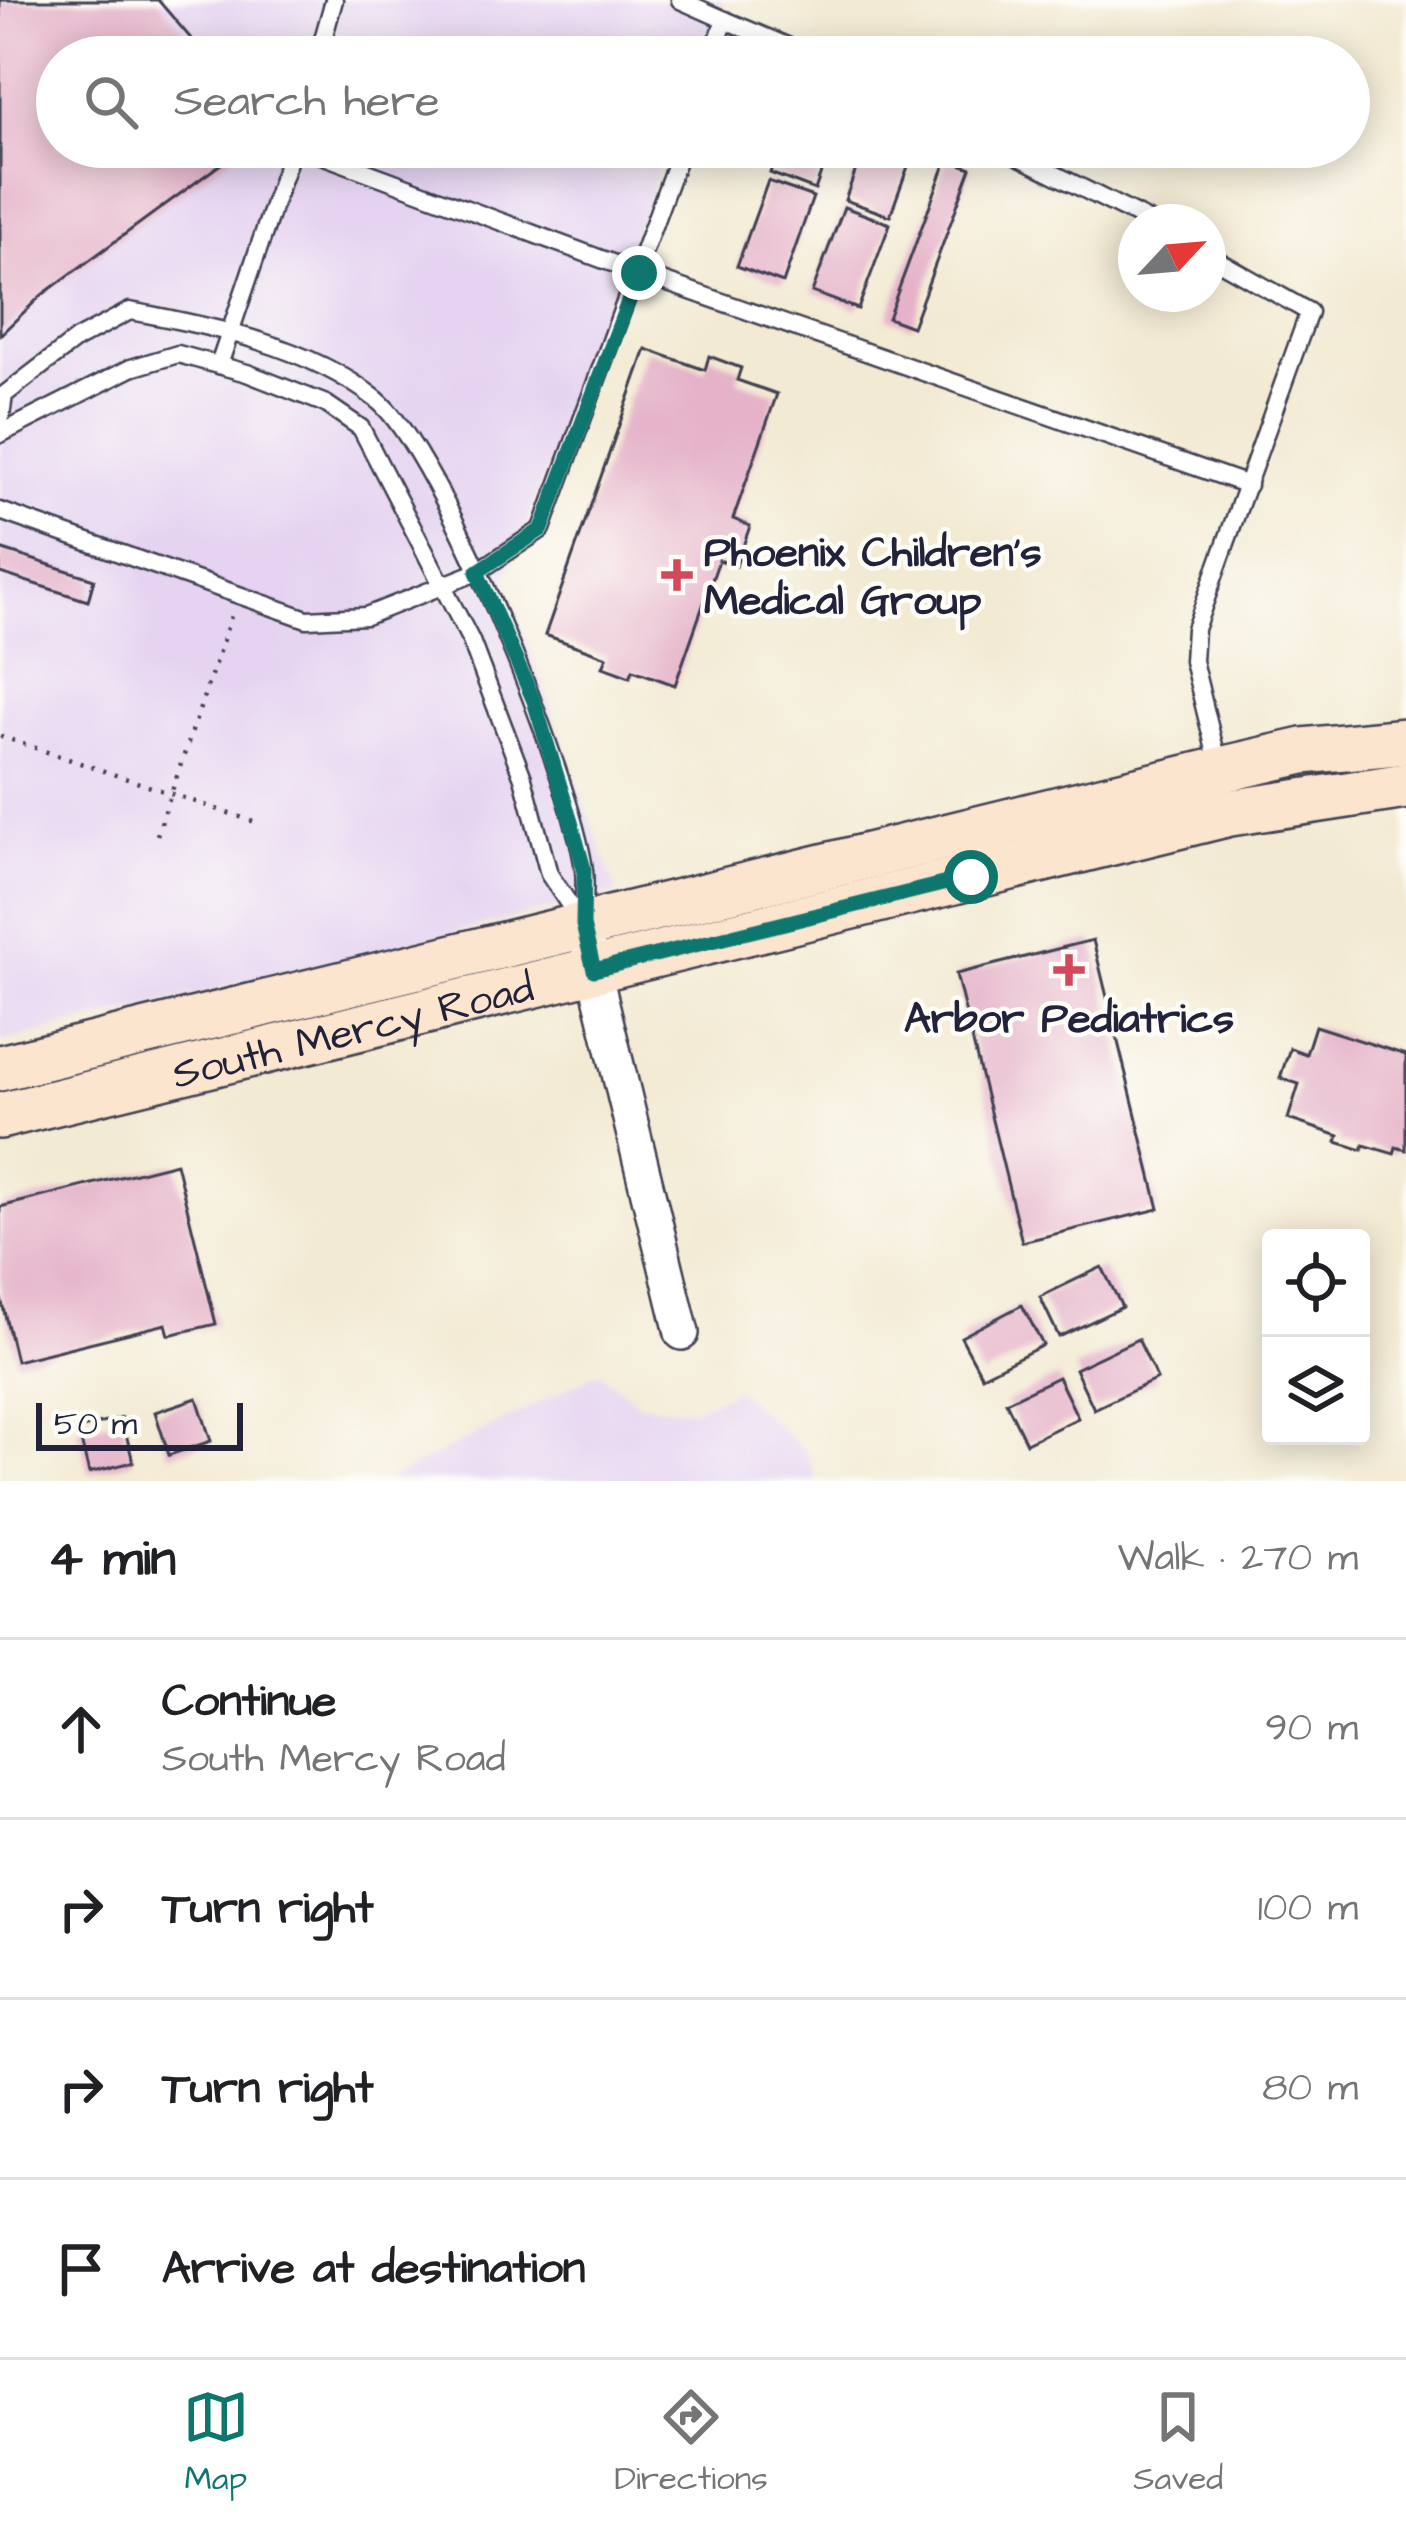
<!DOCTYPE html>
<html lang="en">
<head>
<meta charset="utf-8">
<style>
  body { margin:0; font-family:"Architects Daughter",sans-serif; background:#f2f2f2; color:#202124 }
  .controls { position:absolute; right:36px; bottom:36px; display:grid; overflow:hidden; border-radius:12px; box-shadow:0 6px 30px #0003 }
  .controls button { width:108px; height:108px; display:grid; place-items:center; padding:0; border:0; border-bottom:3px solid #e0e0e0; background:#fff; color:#202124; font:60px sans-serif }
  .compass { position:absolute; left:1118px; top:204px; width:108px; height:108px; border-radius:50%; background:#fff; box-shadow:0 6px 30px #0003; rotate:64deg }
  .scale { position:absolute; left:36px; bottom:30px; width:207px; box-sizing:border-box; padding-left:12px; border:6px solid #22223b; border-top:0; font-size:33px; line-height:42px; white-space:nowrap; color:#22223b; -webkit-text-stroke:9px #fdfcf7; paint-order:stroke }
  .stop { position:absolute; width:36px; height:36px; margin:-27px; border:9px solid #0f766e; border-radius:50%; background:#fff }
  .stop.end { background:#0f766e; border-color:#fff; box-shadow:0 3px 12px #0008 }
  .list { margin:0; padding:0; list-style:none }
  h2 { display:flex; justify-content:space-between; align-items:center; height:156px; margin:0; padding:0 48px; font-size:51px }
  h2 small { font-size:39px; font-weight:400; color:#757577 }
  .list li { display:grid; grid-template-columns:78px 1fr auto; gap:36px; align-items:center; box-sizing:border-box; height:180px; padding:0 48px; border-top:3px solid #e0e0e0 }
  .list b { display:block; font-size:45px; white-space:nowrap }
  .list p { margin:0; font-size:39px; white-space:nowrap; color:#757577 }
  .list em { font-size:39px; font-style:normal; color:#757577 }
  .icon { flex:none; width:66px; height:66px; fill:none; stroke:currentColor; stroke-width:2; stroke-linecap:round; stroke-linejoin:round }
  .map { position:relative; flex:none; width:1406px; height:1481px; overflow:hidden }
  .search { position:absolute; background:#fff; box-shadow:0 6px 30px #0003; left:36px; right:36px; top:36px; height:132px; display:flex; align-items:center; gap:30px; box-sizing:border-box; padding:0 42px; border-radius:66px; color:#757577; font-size:45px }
  .sheet { height:876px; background:#fff }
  nav { display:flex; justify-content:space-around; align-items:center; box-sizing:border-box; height:168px; border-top:3px solid #e0e0e0; background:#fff; font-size:33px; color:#757577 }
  nav a { display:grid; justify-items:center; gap:6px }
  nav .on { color:#0f766e }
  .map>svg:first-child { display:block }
</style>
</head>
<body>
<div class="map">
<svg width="1406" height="1481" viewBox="0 0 1406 1481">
  <rect width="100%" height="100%" fill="#fdfcf7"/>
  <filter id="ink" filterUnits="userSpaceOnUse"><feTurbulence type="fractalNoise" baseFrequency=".00833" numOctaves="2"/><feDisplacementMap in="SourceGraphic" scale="24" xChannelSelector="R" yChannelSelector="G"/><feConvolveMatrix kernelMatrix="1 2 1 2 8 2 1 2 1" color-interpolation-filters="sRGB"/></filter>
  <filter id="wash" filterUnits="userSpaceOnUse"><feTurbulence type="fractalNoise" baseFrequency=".004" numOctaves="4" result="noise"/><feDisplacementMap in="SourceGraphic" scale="48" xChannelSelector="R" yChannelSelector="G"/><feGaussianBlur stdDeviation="2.7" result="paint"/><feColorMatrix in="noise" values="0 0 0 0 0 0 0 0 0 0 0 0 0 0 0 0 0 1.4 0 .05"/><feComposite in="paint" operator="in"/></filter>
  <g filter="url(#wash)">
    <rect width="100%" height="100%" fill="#f3ead3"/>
    <g fill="#e5d3f1">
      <polygon points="0,0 724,0 702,57 57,57 57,147 668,147 505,581 617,893 0,1042"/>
      <polygon points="599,1372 639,1404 691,1410 737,1390 806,1452 817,1481 386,1481"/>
    </g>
    <g id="blocks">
      <g fill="#e5b2c9">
        <polygon points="0,0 158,0 205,55 220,43 230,57 57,57 57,147 244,147 42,295 0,335"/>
        <polygon points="779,147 830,147 815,190 770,173"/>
        <polygon points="864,147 915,147 890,216 845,200"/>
        <polygon points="947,159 971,168 912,327 888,318"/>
        <polygon points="768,181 813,197 783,283 737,266"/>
        <polygon points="844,207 890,224 858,309 812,292"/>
        <polygon points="646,349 705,370 709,356 741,368 737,380 777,394 733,519 750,526 736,566 719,560 675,685 633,670 630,677 603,667 607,657 545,635"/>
        <polygon points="0,549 94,579 88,601 0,573"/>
        <polygon points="1093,940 1159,1209 1022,1242 956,974"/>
        <polygon points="1315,1026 1406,1055 1406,1150 1396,1147 1394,1154 1364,1145 1362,1150 1337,1142 1339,1136 1288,1119 1299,1084 1280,1078 1290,1048 1306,1054"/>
        <polygon points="176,1163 216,1324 169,1335 166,1324 16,1361 0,1294 0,1207"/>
        <polygon points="1102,1267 1122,1307 1059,1337 1040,1297"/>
        <polygon points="1022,1305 1043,1345 982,1376 961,1337"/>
        <polygon points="1138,1339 1157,1379 1094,1409 1075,1369"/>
        <polygon points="1058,1377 1078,1418 1026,1443 1006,1402"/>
        <polygon points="197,1398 211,1441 169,1455 155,1412"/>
        <polygon points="122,1418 133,1462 89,1473 78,1429"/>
      </g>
    </g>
  </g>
  <g filter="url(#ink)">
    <use href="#blocks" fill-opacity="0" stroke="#414052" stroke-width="3"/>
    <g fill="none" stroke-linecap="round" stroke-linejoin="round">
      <defs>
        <g id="service">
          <polyline points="680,0 725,20"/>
          <polyline points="318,57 334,0"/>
          <polyline points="712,57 725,20 813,57"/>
          <polyline points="300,147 639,273 1248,485"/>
          <polyline points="1000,147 1150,222"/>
          <polyline points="1208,255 1309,312 1195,629 1193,661 1220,770"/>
          <polyline points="219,365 293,147"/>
          <path d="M0 424 4 395 77 339 130 311C212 326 309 346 376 399 441 451 573 782 584 870 586 887 583 907 583 924"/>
          <polyline points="0,434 131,368 178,354 247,373 326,404 361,428 471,641 523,778 549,874 583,925"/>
          <polyline points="0,511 307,619 366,616 477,572 542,529 682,147"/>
        </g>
        <polyline id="minor" points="589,950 682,1333"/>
        <g id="secondary">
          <polyline points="0,1068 1220,770 1303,751 1406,741"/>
          <path id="s1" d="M0 1116 1230 813 1406 786"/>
        </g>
      </defs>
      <use href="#service" stroke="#414052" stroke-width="21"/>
      <use href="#minor" stroke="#414052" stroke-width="38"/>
      <use href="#secondary" stroke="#414052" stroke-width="50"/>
      <g stroke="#414052" stroke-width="4.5" stroke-dasharray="3 9" stroke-linecap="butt">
        <polyline points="0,736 261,824"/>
        <polyline points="157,835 231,616"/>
      </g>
      <use href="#service" stroke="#fff" stroke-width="16"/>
      <use href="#minor" stroke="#fff" stroke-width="33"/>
      <use href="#secondary" stroke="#fce5cf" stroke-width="45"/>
    </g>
  </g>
  <g fill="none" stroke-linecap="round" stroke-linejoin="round" filter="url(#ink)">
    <polyline stroke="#0f766e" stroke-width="15" points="639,273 542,529 477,572 534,701 571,822 584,869 583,925 594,970 971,877"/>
  </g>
  <g fill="#d1495b" stroke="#fdfcf7" stroke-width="4.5">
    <path d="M671 557h12v12h12v12h-12v12h-12v-12h-12v-12h12z"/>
    <path d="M1063 952h12v12h12v12h-12v12h-12v-12h-12v-12h12z"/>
  </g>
  <g text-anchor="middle" stroke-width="9" stroke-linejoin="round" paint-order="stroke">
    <g font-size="42" font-weight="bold" fill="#22223b" stroke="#fdfcf7" text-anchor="start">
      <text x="704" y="566">Phoenix Children’s<tspan x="704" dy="48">Medical Group</tspan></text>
      <text x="1069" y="1032" text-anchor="middle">Arbor Pediatrics</text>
    </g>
    <g font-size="42" fill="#22223b" stroke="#fdfcf7">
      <text dy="15" stroke="none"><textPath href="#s1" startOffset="363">South Mercy Road</textPath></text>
    </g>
  </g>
</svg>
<div class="controls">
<button><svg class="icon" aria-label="locate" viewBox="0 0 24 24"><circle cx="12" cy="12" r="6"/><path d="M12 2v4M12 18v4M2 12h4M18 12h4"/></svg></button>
<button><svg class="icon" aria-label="layers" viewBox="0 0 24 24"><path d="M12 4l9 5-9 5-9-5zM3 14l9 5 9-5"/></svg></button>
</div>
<svg class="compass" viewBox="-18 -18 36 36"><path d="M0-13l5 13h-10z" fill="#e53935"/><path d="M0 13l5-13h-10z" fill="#757577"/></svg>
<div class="scale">50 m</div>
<div class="stop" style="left:971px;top:877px"></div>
<div class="stop end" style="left:639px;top:273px"></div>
<div class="search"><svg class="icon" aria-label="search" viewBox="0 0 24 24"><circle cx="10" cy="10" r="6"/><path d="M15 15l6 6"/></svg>Search here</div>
</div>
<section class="sheet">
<h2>4 min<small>Walk · 270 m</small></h2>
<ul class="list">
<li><svg class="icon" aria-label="ahead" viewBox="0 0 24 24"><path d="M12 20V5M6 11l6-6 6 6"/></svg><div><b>Continue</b><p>South Mercy Road</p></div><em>90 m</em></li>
<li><svg class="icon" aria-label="right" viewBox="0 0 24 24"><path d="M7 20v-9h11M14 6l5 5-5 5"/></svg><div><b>Turn right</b></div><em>100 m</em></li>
<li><svg class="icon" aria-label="right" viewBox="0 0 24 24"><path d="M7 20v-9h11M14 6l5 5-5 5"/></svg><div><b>Turn right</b></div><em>80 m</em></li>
<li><svg class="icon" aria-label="arrive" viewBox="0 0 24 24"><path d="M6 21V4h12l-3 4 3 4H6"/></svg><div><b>Arrive at destination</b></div></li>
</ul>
</section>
<nav>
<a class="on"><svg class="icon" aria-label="map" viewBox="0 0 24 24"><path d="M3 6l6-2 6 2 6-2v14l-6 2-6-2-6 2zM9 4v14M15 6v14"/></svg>Map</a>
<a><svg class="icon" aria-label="directions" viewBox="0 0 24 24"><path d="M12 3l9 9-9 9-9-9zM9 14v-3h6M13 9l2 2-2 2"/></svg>Directions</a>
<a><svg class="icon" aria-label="saved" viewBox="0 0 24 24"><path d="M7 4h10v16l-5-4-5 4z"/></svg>Saved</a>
</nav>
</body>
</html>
